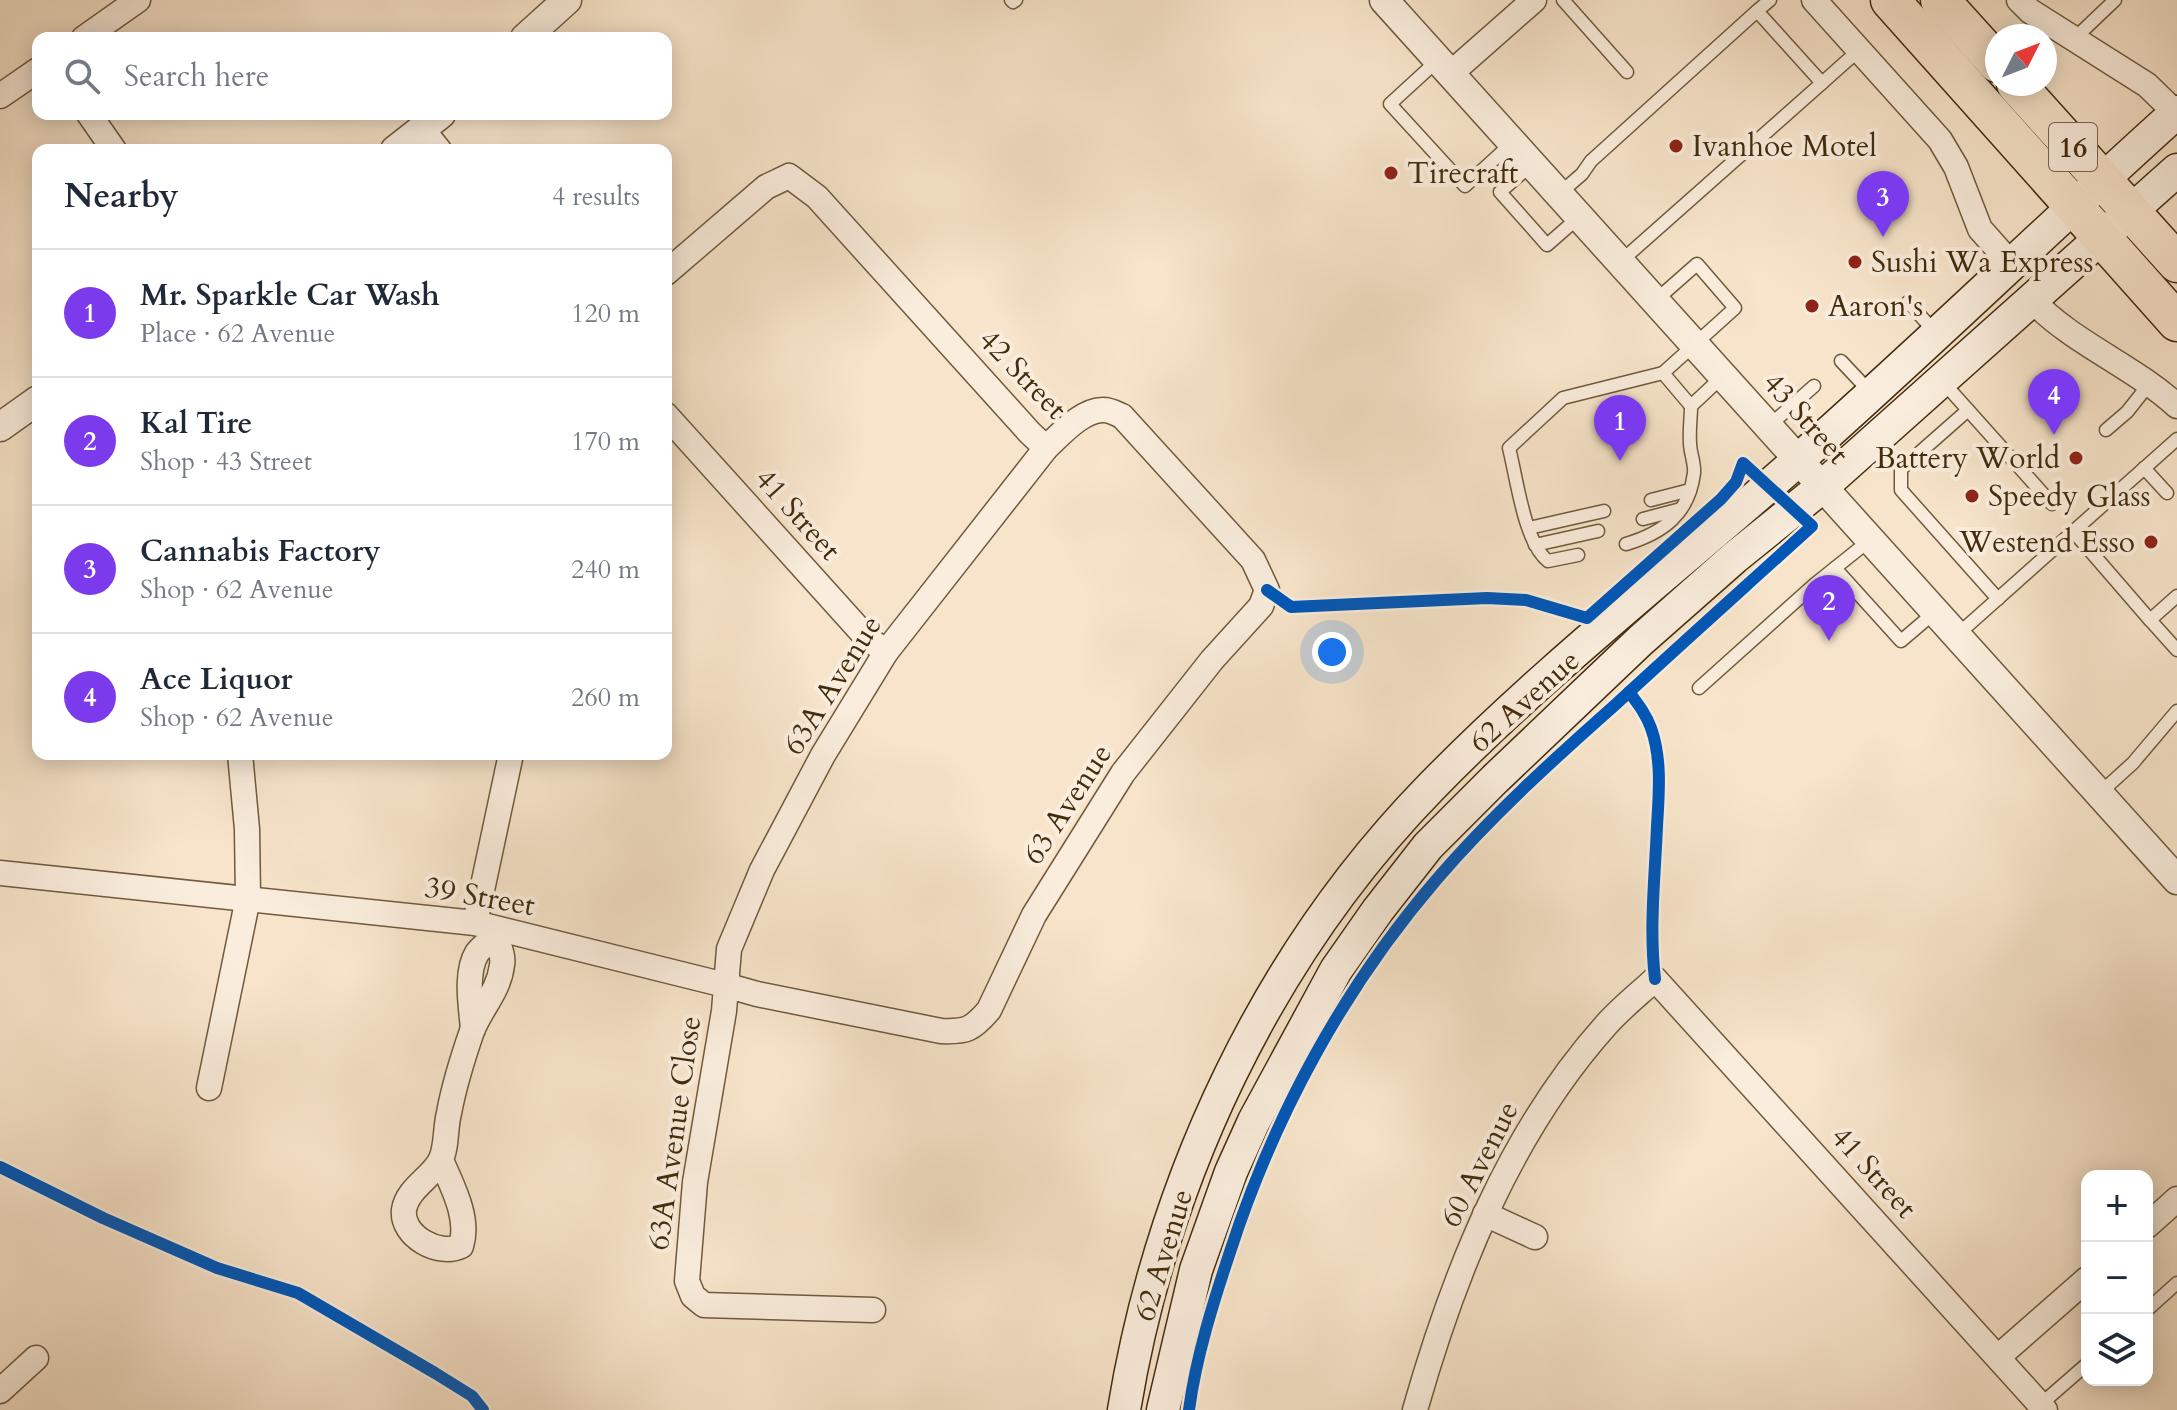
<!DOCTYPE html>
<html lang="en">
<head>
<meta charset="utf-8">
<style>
  body { margin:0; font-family:Cardo,serif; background:#f6f6f7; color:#1f2937 }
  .controls { position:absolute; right:24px; bottom:24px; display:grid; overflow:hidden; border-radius:16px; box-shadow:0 4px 20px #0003 }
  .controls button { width:72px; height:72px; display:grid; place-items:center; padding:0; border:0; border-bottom:2px solid #e0e1e3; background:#fff; color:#1f2937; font:40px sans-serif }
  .compass { position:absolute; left:1985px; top:24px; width:72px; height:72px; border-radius:50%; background:#fff; box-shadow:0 4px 20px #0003; rotate:48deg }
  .you { position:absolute; left:1332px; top:652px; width:28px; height:28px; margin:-20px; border:6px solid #fff; border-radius:50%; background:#1a73e8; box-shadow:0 0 0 12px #1a73e833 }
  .badge { display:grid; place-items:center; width:52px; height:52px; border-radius:50%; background:#7c3aed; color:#fff; font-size:26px; font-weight:700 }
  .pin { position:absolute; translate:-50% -66px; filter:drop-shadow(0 2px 4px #0008) }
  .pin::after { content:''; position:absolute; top:42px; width:28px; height:24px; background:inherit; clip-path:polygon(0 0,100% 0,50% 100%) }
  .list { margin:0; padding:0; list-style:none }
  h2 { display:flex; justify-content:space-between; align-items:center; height:104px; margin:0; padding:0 32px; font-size:34px }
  h2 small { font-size:26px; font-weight:400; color:#747a83 }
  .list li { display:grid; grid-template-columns:52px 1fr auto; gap:24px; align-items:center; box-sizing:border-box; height:128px; padding:0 32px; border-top:2px solid #e0e1e3 }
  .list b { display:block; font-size:30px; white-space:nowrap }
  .list p { margin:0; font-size:26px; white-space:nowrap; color:#747a83 }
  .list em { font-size:26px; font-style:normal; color:#747a83 }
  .icon { flex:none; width:44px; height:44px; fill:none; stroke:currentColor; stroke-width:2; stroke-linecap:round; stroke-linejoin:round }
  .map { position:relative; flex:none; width:2177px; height:1410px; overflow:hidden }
  .search { position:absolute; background:#fff; box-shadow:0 4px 20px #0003; left:32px; top:32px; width:640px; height:88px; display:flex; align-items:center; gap:20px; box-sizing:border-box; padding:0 28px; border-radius:16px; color:#747a83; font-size:30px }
  .panel { position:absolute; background:#fff; box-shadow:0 4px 20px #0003; left:32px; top:144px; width:640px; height:616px; border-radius:16px }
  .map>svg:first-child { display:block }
</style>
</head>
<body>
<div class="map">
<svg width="2177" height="1410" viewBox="0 0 2177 1410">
  <rect width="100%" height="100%" fill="#f7e4ca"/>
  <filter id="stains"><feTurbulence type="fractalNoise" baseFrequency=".0025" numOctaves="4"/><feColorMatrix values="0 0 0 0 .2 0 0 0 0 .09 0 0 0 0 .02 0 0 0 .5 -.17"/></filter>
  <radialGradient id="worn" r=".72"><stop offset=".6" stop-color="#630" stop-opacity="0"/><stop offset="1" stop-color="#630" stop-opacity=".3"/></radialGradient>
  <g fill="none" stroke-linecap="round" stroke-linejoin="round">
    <defs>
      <g id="service">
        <polyline points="1011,0 1013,2 1016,0"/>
        <polyline points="1563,0 1627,72"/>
        <polyline points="1770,0 1757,11 1822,83 1859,50"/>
        <polyline points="2074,39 2115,0"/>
        <polyline points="1438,60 1390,104 1465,186 1512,143"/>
        <polyline points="1532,164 1500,192 1547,245 1579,217"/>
        <polyline points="1559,194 1582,174 1591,161 1757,11"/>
        <polyline points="1620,262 1822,83"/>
        <polyline points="1655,301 1697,264 1735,308 1663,373 1691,406 1723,376"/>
        <polyline points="1908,302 1935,332"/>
        <polyline points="1841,361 1871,393"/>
        <polyline points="1943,382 2052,504"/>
        <polyline points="1968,410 1901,469 1901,490 1998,599"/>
        <polyline points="1769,426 1814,386"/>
        <polyline points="2106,430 2127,412 2150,383"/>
        <polyline points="2144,468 2167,493"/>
        <polyline points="1651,500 1690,490"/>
        <polyline points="1643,519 1681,509"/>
        <polyline points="1529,528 1604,511"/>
        <polyline points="2073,531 2150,620 2177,596"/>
        <path d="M1626 544C1663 533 1689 514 1694 473 1695 463 1690 453 1690 443 1689 430 1691 418 1691 406"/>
        <polyline points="1535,545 1598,531"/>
        <path d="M1578 555 1548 561C1524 542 1517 479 1509 448L1563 398 1663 373"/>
        <polyline points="1835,568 1901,641 1935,612"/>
        <polyline points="2150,620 2177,650"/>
        <polyline points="1956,636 2177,439"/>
        <polyline points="1699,688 1815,584 1870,540"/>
        <polyline points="2100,793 2133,763 2177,711"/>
        <polyline points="2147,1310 2177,1283"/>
        <polyline points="2040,1405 2087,1364"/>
      </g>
      <g id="minor">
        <polyline points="1814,0 1940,140 1956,167 1980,229 2012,265"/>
        <polyline points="2019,0 2030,11 2147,85 2176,113"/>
        <polyline points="84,38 138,0"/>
        <polyline points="1450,74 1534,0"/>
        <polyline points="0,96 38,70"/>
        <polyline points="89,114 114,150"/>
        <polyline points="423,130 439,150"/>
        <polyline points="666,273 766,187 789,176 817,197 1030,433 1046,448"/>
        <path d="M2031 299C2072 343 2132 365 2177 406"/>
        <polyline points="666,415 866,637 886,652"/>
        <path d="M0 873 475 923 725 985 757 994 941 1031C966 1032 972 1030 989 1010L1034 915 1123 773 1212 660 1261 606 1267 590 1253 560 1122 416C1117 414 1110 410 1104 410 1083 409 1061 434 1046 448L886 652 823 755 762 870 729 949 724 1011 695 1182 687 1281 693 1296 704 1305 873 1310"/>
        <polyline points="475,923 511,754"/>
        <path d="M473 1029C471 1006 465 973 477 953 484 944 494 940 496 929"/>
        <polyline points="209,1088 248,898 247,829 240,754"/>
        <path d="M441 1160C452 1186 470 1218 461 1246 439 1257 401 1236 404 1210 407 1189 431 1178 440 1161 447 1149 445 1128 449 1113 454 1086 463 1057 472 1031 481 1008 499 991 502 965 504 955 498 944 495 935"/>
        <polyline points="1485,1214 1535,1237"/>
        <polyline points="2147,1226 2177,1199"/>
        <polyline points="1998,1357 2087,1279"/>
        <polyline points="0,1391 36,1358"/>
        <path d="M1415 1410C1454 1273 1510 1132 1606 1025 1621 1008 1639 994 1655 979L2045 1410"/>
      </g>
      <g id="tertiary">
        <polyline points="1384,0 2177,880"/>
        <polyline points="525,38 567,0"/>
        <polyline points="395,150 441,114"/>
        <polyline points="0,427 38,400"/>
      </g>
      <g id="secondary">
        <path d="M1124 1410C1162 1179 1267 955 1431 787 1545 670 1675 569 1797 461 1926 347 2049 227 2177 112"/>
        <polyline points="1163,1410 1196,1270 1231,1172 1254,1121 1336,970 1378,910 1428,846 1495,779 1641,640 1734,558 1822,487 2177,170"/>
      </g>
      <g id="trunk">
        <polyline points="1890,0 2177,322"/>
        <polyline points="1940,0 1997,63"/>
        <polyline points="2016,84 2177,263"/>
      </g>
    </defs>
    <use href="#service" stroke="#705a3c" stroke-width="15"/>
    <use href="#minor" stroke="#705a3c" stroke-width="27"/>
    <use href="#tertiary" stroke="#705a3c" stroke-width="31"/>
    <use href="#secondary" stroke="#432c0d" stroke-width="35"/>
    <use href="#trunk" stroke="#432c0d" stroke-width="41"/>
    <use href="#service" stroke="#faeddd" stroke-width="12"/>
    <use href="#minor" stroke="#faeddd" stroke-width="24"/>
    <use href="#tertiary" stroke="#faeddd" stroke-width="28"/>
    <use href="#secondary" stroke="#faeddd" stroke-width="32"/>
    <use href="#trunk" stroke="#f7e4ca" stroke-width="38"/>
    <defs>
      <g id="cycleway">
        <path d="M1629 692C1638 704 1646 714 1651 728 1662 759 1659 793 1657 826 1655 877 1649 928 1655 979"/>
        <polyline points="0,1167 103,1218 217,1268 298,1293 435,1373 472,1396 483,1410"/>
        <path d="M1189 1410C1196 1357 1213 1303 1230 1252 1274 1116 1344 987 1437 879 1491 816 1553 760 1615 705 1680 645 1746 586 1812 526L1743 463 1736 482 1721 499 1587 618 1526 600 1487 598 1291 607 1267 590"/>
      </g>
    </defs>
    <use href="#cycleway" stroke="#faeddd" stroke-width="17"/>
    <use href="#cycleway" stroke="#0057b8" stroke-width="12"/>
  </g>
  <g fill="#8f2418" stroke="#faeddd" stroke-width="3">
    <circle cx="1676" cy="146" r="8"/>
    <circle cx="1391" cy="173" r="8"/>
    <circle cx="1855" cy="262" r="8"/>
    <circle cx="1812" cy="306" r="8"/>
    <circle cx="2076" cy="458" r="8"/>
    <circle cx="1972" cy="496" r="8"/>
    <circle cx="2151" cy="542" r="8"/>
  </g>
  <g text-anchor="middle" stroke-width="8" stroke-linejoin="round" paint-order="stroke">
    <rect fill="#faeddd" stroke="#7a664b" stroke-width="2" x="2049" y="123" width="48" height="48" rx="6"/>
    <g font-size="28" font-weight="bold" fill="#432c0d">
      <text x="2073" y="157">16</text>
    </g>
    <g font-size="30" fill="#432c0d" stroke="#faeddd" text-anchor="start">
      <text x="1692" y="156">Ivanhoe Motel</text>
      <text x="1407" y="183">Tirecraft</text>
      <text x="1871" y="272">Sushi Wa Express</text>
      <text x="1828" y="316">Aaron's</text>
      <text x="2060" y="468" text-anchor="end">Battery World</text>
      <text x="1988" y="506">Speedy Glass</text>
      <text x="2135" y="552" text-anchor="end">Westend Esso</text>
    </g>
    <g font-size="30" fill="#432c0d" stroke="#faeddd">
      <text transform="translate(1023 374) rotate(46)" y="10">42 Street</text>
      <text transform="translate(1806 418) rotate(48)" y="10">43 Street</text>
      <text transform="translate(798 514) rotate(48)" y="10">41 Street</text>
      <text transform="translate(832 685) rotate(-58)" y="10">63A Avenue</text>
      <text transform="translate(1524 701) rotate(-42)" y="10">62 Avenue</text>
      <text transform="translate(1067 804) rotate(-57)" y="10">63 Avenue</text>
      <text transform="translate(480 896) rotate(10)" y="10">39 Street</text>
      <text transform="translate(674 1133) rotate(-82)" y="10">63A Avenue Close</text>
      <text transform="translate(1479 1164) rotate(-63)" y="10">60 Avenue</text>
      <text transform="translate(1874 1172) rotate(48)" y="10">41 Street</text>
      <text transform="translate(1163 1255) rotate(-73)" y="10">62 Avenue</text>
    </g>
  </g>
  <rect width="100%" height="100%" filter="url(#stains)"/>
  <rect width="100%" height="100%" fill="url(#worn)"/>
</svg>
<div class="controls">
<button>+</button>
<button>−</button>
<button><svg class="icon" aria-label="layers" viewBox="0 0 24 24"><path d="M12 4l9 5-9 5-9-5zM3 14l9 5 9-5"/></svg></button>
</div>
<svg class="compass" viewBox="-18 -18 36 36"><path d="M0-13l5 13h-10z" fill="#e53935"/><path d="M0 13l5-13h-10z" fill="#747a83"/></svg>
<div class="you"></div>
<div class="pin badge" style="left:1620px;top:461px">1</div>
<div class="pin badge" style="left:1829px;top:641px">2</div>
<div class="pin badge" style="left:1883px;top:237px">3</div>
<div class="pin badge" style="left:2054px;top:435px">4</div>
<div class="search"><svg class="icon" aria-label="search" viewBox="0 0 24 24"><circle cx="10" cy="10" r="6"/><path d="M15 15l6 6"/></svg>Search here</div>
<section class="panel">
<h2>Nearby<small>4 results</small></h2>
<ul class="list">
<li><span class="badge">1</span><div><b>Mr. Sparkle Car Wash</b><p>Place · 62 Avenue</p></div><em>120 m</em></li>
<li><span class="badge">2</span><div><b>Kal Tire</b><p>Shop · 43 Street</p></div><em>170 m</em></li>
<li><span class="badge">3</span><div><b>Cannabis Factory</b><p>Shop · 62 Avenue</p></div><em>240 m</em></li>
<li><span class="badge">4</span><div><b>Ace Liquor</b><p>Shop · 62 Avenue</p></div><em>260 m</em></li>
</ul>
</section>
</div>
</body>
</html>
